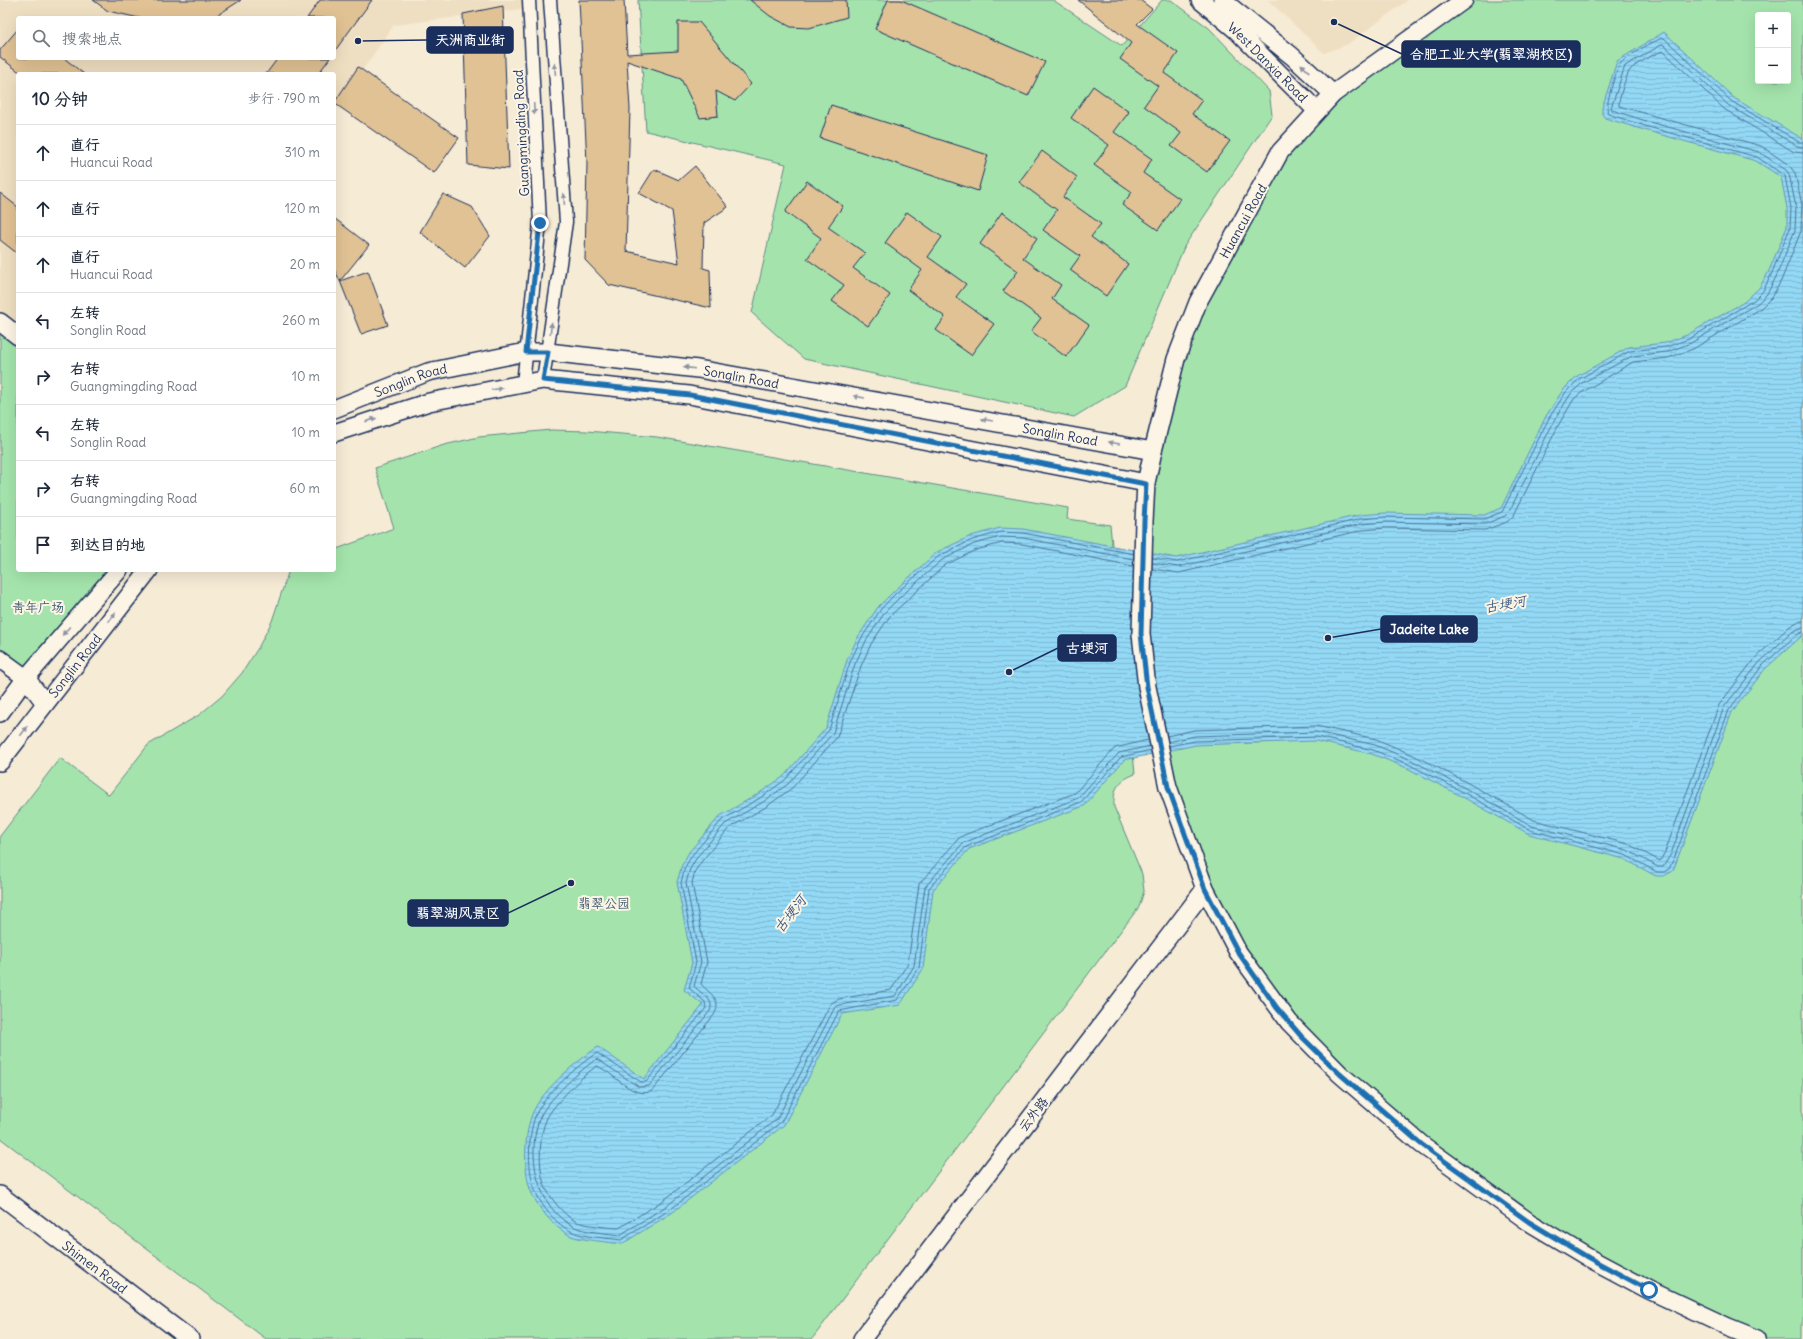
<!DOCTYPE html>
<html lang="zh">
<head>
<meta charset="utf-8">
<style>
  body { margin:0; font-family:Delius,"LXGW WenKai TC",sans-serif; background:#f6f6f7; color:#1f2937 }
  .controls { position:absolute; right:12px; top:12px; display:grid; overflow:hidden; border-radius:4px; box-shadow:0 4px 16px #0002 }
  .controls button { width:36px; height:36px; display:grid; place-items:center; padding:0; border:0; border-bottom:1px solid #e0e1e3; background:#fff; color:#1f2937; font:20px sans-serif }
  .stop { position:absolute; width:12px; height:12px; margin:-9px; border:3px solid #1f6fb2; border-radius:50%; background:#fff }
  .stop.end { background:#1f6fb2; border-color:#fff; box-shadow:0 1px 4px #0008 }
  .list { margin:0; padding:0; list-style:none }
  h2 { display:flex; justify-content:space-between; align-items:center; height:52px; margin:0; padding:0 16px; font-size:17px }
  h2 small { font-size:13px; font-weight:400; color:#747a83 }
  .list li { display:grid; grid-template-columns:26px 1fr auto; gap:12px; align-items:center; box-sizing:border-box; height:56px; padding:0 16px; border-top:1px solid #e0e1e3 }
  .list b { display:block; font-size:15px; white-space:nowrap }
  .list p { margin:0; font-size:13px; white-space:nowrap; color:#747a83 }
  .list em { font-size:13px; font-style:normal; color:#747a83 }
  .icon { flex:none; width:22px; height:22px; fill:none; stroke:currentColor; stroke-width:2; stroke-linecap:round; stroke-linejoin:round }
  .map { position:relative; flex:none; width:1803px; height:1339px; overflow:hidden }
  .search { position:absolute; background:#fff; box-shadow:0 4px 16px #0002; left:16px; top:16px; width:320px; height:44px; display:flex; align-items:center; gap:10px; box-sizing:border-box; padding:0 14px; border-radius:4px; color:#747a83; font-size:15px }
  .panel { position:absolute; background:#fff; box-shadow:0 4px 16px #0002; left:16px; top:72px; width:320px; height:500px; border-radius:4px }
  .map>svg:first-child { display:block }
</style>
</head>
<body>
<div class="map">
<svg width="1803" height="1339" viewBox="0 0 1803 1339">
  <defs>
    <pattern id="water-rules" width="6" height="5" patternUnits="userSpaceOnUse"><rect width="6" height="5" fill="#93d8f5"/><path d="M0 2.5h6" fill="none" stroke="#7ebad4"/></pattern>
  </defs>
  <rect width="100%" height="100%" fill="#f6ebd5"/>
  <filter id="ink" filterUnits="userSpaceOnUse"><feTurbulence type="fractalNoise" baseFrequency=".025" numOctaves="2"/><feDisplacementMap in="SourceGraphic" scale="8" xChannelSelector="R" yChannelSelector="G"/><feConvolveMatrix kernelMatrix="1 2 1 2 8 2 1 2 1" color-interpolation-filters="sRGB"/></filter>
  <g filter="url(#ink)">
    <g fill="#efdfc2" fill-rule="evenodd">
      <path d="M0 0H529V8L394 25 334 111V74H18V336L0 322ZM18 18H334V58H18Z"/>
      <polygon points="1268,0 1408,0 1348,44 1324,53"/>
    </g>
    <g fill="#a4e4ac" stroke="#608a85" fill-rule="evenodd">
      <polygon points="638,0 1053,0 1122,46 1162,0 1171,0 1209,28 1269,91 1272,115 1185,245 1125,386 1074,417 804,359 752,313 786,164 646,131"/>
      <path d="M1464 0H1803V1339H1758L1589 1258 1340 1074 1238 952 1168 787 1144 521 1176 359 1280 152 1333 94ZM1758 15H1788V81H1758Z"/>
      <polygon points="0,322 18,336 18,570 119,570 26,678 0,659"/>
      <path d="M551 430 587 431 657 437 1068 508 1067 519 1110 525 1135 774C1118 781 1113 788 1114 807L1142 874 1144 891 1139 907 812 1339H266L0 1138V836L60 758 109 795 148 745 199 715 222 696 242 673 258 648 272 621 289 570H334V550L394 528 375 468 444 445 479 437Z"/>
    </g>
    <path fill="url(#water-rules)" stroke="#6394b9" d="M1664 32 1734 98 1803 139V635L1765 669 1732 712 1673 871 1664 876H1656L1624 859 1529 834 1459 795 1407 768 1372 754 1316 741 1196 745 1124 760 1084 806 969 849 933 890 923 969 900 1005 842 1014 784 1125 673 1212 622 1244C610 1242 581 1240 571 1236 554 1228 536 1206 530 1189 523 1168 524 1127 535 1108 546 1087 578 1060 598 1047L644 1079 703 1005 684 990 692 963 677 882 682 865 689 852 720 816 758 794 783 777 826 728 847 660 858 637 878 607 893 592 937 552 971 536 1000 528 1023 529 1176 558 1360 515 1385 513 1484 515 1501 508 1546 416 1563 390 1577 376 1629 347 1665 343 1687 335 1744 302 1759 288 1768 273 1787 227V208L1781 177 1756 161 1644 130 1605 118 1602 114V108L1617 61Z"/>
    <g fill="none" stroke-linecap="round" stroke-linejoin="round">
      <g stroke="#4b739a" stroke-width="1">
        <path d="M1134 554 1023 533 1001 532 972 540 939 556 895 594 881 609 861 639 850 662 829 730 785 780 760 798 722 820 693 854 685 867 681 883 696 962 689 988 705 1002 706 1008 646 1082H641L597 1053C580 1063 546 1094 537 1112 528 1131 527 1167 534 1187 539 1204 556 1225 573 1232 583 1237 609 1238 621 1240L671 1209 781 1122 839 1011 897 1000 919 968 929 888 966 847 1081 802 1121 757 1151 750"/>
        <path d="M1153 558 1177 562 1361 519 1385 517 1484 519 1502 512 1549 418 1566 392 1579 379 1630 351 1666 347 1689 339 1754 300 1763 291 1771 275 1790 228 1791 208 1785 176 1757 157 1645 126 1608 114C1604 107 1616 70 1621 63 1626 57 1656 39 1664 38L1731 101 1799 142H1803"/>
        <path d="M1133 559 1023 538 1001 537 974 544 942 560 899 598 885 612 866 641 855 664 833 733 788 784 763 802 725 824 697 857 690 869 686 883 701 962 694 986C701 994 715 999 710 1011L649 1086 639 1087 597 1059C582 1068 549 1099 541 1115 525 1150 536 1210 575 1227 584 1232 609 1233 620 1235L668 1205 777 1119 835 1007 840 1005 895 996 914 966 925 887 963 843 1078 798 1119 753 1150 746"/>
        <polyline points="1152,563 1178,567 1362,524 1385,522 1485,524 1505,516 1509,512 1554,421 1570,395 1582,383 1632,356 1667,352 1691,343 1758,303 1767,294 1776,277 1795,230 1796,207 1789,174 1786,170 1759,152 1646,121 1612,110 1611,108 1625,66 1663,44 1728,105 1797,146 1803,147"/>
        <path d="M1133 566 1022 544 1002 543 976 550 945 565 890 616 871 644 861 666 837 737 792 788 766 807 729 828 702 861 695 871 692 883 707 962 701 984C710 994 723 1000 714 1015L652 1091C633 1100 613 1072 597 1066 585 1073 553 1105 547 1118 539 1134 538 1166 544 1184 549 1197 564 1216 577 1222 586 1225 610 1228 619 1228L664 1200 772 1115 831 1003 839 999 891 990 908 963 919 884 958 839 964 835 1075 793 1115 748 1148 740"/>
        <path d="M1152 569 1179 573 1363 530 1385 528 1485 530 1507 522 1514 515 1559 424 1574 399 1581 393 1633 362 1668 358 1693 349 1760 309 1772 297 1781 281 1801 231 1802 205 1795 173 1789 165 1761 146 1619 106C1618 100 1626 76 1630 70 1634 65 1657 52 1663 51L1724 109 1794 152 1803 153"/>
        <polyline points="1167,736 1194,730 1316,726 1376,739 1413,755 1466,782 1534,820 1628,844 1660,861 1665,852 1719,705 1755,658 1789,627 1797,622 1803,621"/>
        <polyline points="1168,742 1195,736 1316,732 1375,745 1411,760 1463,787 1532,826 1627,850 1658,867 1663,867 1671,854 1724,707 1759,663 1792,632 1803,627"/>
        <polyline points="1169,746 1195,741 1317,737 1373,750 1408,764 1461,791 1530,830 1625,855 1657,872 1664,872 1669,869 1675,856 1729,710 1762,666 1795,636 1803,632"/>
      </g>
    </g>
    <g fill="#e0c294" stroke="#1b2f5e">
      <polygon points="93,0 241,0 213,18 139,18 108,11"/>
      <polygon points="320,0 372,0 334,52 334,18 307,18"/>
      <polygon points="579,0 624,0 627,54 678,51 678,22 699,22 751,84 735,101 716,91 718,116 700,118 681,79 627,61 630,109 626,251 679,263 672,211 639,193 654,169 679,180 695,166 728,207 704,223 703,268 710,270 711,308 609,285 585,260 587,163"/>
      <polygon points="750,0 846,0 847,17 809,28 791,27 770,16"/>
      <polygon points="888,0 901,0 1045,62 1028,96 875,29"/>
      <polygon points="1078,0 1140,0 1152,9 1137,24 1178,53 1164,73 1202,100 1192,114 1230,141 1207,172 1171,146 1181,133 1144,106 1158,86 1120,59 1131,43"/>
      <polygon points="503,6 509,169 468,165 463,14"/>
      <polygon points="18,29 18,58 64,58 84,74 22,74 0,57 0,50"/>
      <polygon points="278,58 330,58 318,74 266,74"/>
      <polygon points="358,67 459,138 434,173 334,103"/>
      <polygon points="1093,86 1129,112 1114,132 1152,159 1143,173 1180,199 1158,230 1122,205 1132,192 1094,165 1109,145 1071,118"/>
      <polygon points="831,105 988,155 978,191 820,138"/>
      <polygon points="1042,151 1077,177 1063,197 1101,224 1091,237 1128,264 1106,296 1070,270 1080,256 1043,230 1057,210 1019,182"/>
      <polygon points="807,181 843,206 828,227 865,253 853,268 890,295 868,326 832,301 844,285 807,259 821,238 785,212"/>
      <polygon points="0,193 18,207 18,254 0,240"/>
      <polygon points="443,194 472,207 490,236 465,268 420,232"/>
      <polygon points="907,212 942,237 928,257 966,284 956,297 994,324 971,355 936,330 945,317 908,290 922,270 885,243"/>
      <polygon points="1002,212 1037,238 1023,258 1061,285 1052,299 1089,325 1066,357 1031,331 1041,318 1003,291 1018,271 980,244"/>
      <polygon points="334,218 369,245 340,281 334,269"/>
      <polygon points="368,271 388,325 361,334 340,281"/>
    </g>
    <g fill="none" stroke-linecap="round" stroke-linejoin="round">
      <defs>
        <g id="street">
          <polyline points="543,380 566,222 550,0"/>
          <polyline points="523,384 540,223 529,0"/>
        </g>
        <g id="secondary">
          <path id="s1" d="M1200 0 1236 30 1317 111"/>
          <polyline points="1222,0 1292,56 1333,94"/>
          <polyline points="1464,0 1333,94 1280,152 1198,302 1176,359 1153,451 1146,483 1144,521 1141,634 1147,687 1168,787 1205,889 1238,952 1289,1022 1340,1074 1421,1144 1529,1222 1589,1258 1649,1290 1728,1327 1758,1339"/>
          <polyline points="0,322 18,336"/>
          <path id="s2" d="M334 409 428 372 526 352H548L698 369 1153 451"/>
          <polyline points="334,433 429,402 543,380 689,395 1146,483"/>
          <polyline points="0,659 26,678 45,703"/>
          <polyline points="0,713 26,678 119,570"/>
          <path id="s3" d="M0 762 149 570"/>
          <path id="s4" d="M0 1195 190 1339"/>
          <polyline points="862,1339 1205,889"/>
        </g>
      </defs>
      <use href="#street" stroke="#1b2f5e" stroke-width="15"/>
      <use href="#secondary" stroke="#1b2f5e" stroke-width="20"/>
      <use href="#street" stroke="#fcf5e5" stroke-width="12"/>
      <use href="#secondary" stroke="#fcf5e5" stroke-width="17"/>
    </g>
    <defs><path id="oneway-solid" d="M-6-.8H1V-3.2L6.5 0L1 3.2V.8H-6Z"/></defs>
    <g fill="#8c92a2">
      <use href="#oneway-solid" transform="translate(1305 68) rotate(-137)"/>
      <use href="#oneway-solid" transform="translate(555 69) rotate(-94)"/>
      <use href="#oneway-solid" transform="translate(534 109) rotate(87)"/>
      <use href="#oneway-solid" transform="translate(564 199) rotate(-94)"/>
      <use href="#oneway-solid" transform="translate(551 328) rotate(-82)"/>
      <use href="#oneway-solid" transform="translate(689 368) rotate(-173)"/>
      <use href="#oneway-solid" transform="translate(497 389) rotate(-11)"/>
      <use href="#oneway-solid" transform="translate(859 397) rotate(-170)"/>
      <use href="#oneway-solid" transform="translate(371 420) rotate(-18)"/>
      <use href="#oneway-solid" transform="translate(987 420) rotate(-170)"/>
      <use href="#oneway-solid" transform="translate(1114 443) rotate(-170)"/>
      <use href="#oneway-solid" transform="translate(112 617) rotate(-52)"/>
      <use href="#oneway-solid" transform="translate(66 631) rotate(130)"/>
      <use href="#oneway-solid" transform="translate(24 731) rotate(-53)"/>
    </g>
  </g>
  <g fill="none" stroke-linecap="round" stroke-linejoin="round" filter="url(#ink)">
    <polyline stroke="#1f6fb2" stroke-width="5" points="540,223 526,352 548,352 543,380 690,395 1146,484 1144,521 1141,634 1147,687 1168,787 1205,889 1238,952 1277,1008 1301,1036 1340,1074 1421,1144 1529,1222 1589,1258 1649,1290"/>
  </g>
  <g text-anchor="middle" stroke-width="4" stroke-linejoin="round" paint-order="stroke">
    <g font-size="13" fill="#1b2f5e" stroke="#fcf5e5">
      <text dy="5" stroke="none"><textPath href="#s1" startOffset="92">West Danxia Road</textPath></text>
      <text transform="translate(521 133) rotate(-93)" y="5">Guangmingding Road</text>
      <text transform="translate(1243 221) rotate(-61)" y="5">Huancui Road</text>
      <text dy="5" stroke="none"><textPath href="#s2" startOffset="418">Songlin Road</textPath></text>
      <text dy="5" stroke="none"><textPath href="#s2" startOffset="82">Songlin Road</textPath></text>
      <text dy="5" stroke="none"><textPath href="#s2" startOffset="742">Songlin Road</textPath></text>
      <text dy="5" stroke="none"><textPath href="#s3" startOffset="122">Songlin Road</textPath></text>
      <text transform="translate(1033 1114) rotate(-53)" y="5">云外路</text>
      <text dy="5" stroke="none"><textPath href="#s4" startOffset="119">Shimen Road</textPath></text>
    </g>
    <g font-size="13" fill="#3d5c72" stroke="#fcf5e5">
      <text x="38" y="612">青年广场</text>
      <text x="604" y="908">翡翠公园</text>
    </g>
    <g font-size="14" font-style="italic" fill="#395984" stroke="#fcf5e5">
      <text transform="translate(1505 604) rotate(-10)" y="5">古埂河</text>
      <text transform="translate(790 914) rotate(-52)" y="5">古埂河</text>
    </g>
  </g>
  <path fill="none" stroke="#1b2f5e" stroke-width="1.5" d="M358 41L427 40M1334 22L1402 54M1328 638L1381 629M1009 672L1058 648M571 883L508 913"/>
  <g fill="#1b2f5e" stroke="#fcf5e5" stroke-width="1.5">
    <circle cx="358" cy="41" r="4"/>
    <circle cx="1334" cy="22" r="4"/>
    <circle cx="1328" cy="638" r="4"/>
    <circle cx="1009" cy="672" r="4"/>
    <circle cx="571" cy="883" r="4"/>
  </g>
  <g fill="#1b2f5e" stroke="#1b2f5e" stroke-width="1.5">
    <rect x="427" y="27" width="86" height="26" rx="4"/>
    <rect x="1402" y="41" width="178" height="26" rx="4"/>
    <rect x="1381" y="616" width="96" height="26" rx="4"/>
    <rect x="1058" y="635" width="58" height="26" rx="4"/>
    <rect x="408" y="900" width="100" height="26" rx="4"/>
  </g>
  <g font-size="14" text-anchor="middle" font-weight="bold" fill="#fff">
    <text x="470" y="45">天洲商业街</text>
    <text x="1491" y="59">合肥工业大学(翡翠湖校区)</text>
    <text x="1429" y="634">Jadeite Lake</text>
    <text x="1087" y="653">古埂河</text>
    <text x="458" y="918">翡翠湖风景区</text>
  </g>
</svg>
<div class="controls">
<button>+</button>
<button>−</button>
</div>
<div class="stop" style="left:1649px;top:1290px"></div>
<div class="stop end" style="left:540px;top:223px"></div>
<div class="search"><svg class="icon" aria-label="search" viewBox="0 0 24 24"><circle cx="10" cy="10" r="6"/><path d="M15 15l6 6"/></svg>搜索地点</div>
<section class="panel">
<h2>10 分钟<small>步行 · 790 m</small></h2>
<ul class="list">
<li><svg class="icon" aria-label="ahead" viewBox="0 0 24 24"><path d="M12 20V5M6 11l6-6 6 6"/></svg><div><b>直行</b><p>Huancui Road</p></div><em>310 m</em></li>
<li><svg class="icon" aria-label="ahead" viewBox="0 0 24 24"><path d="M12 20V5M6 11l6-6 6 6"/></svg><div><b>直行</b></div><em>120 m</em></li>
<li><svg class="icon" aria-label="ahead" viewBox="0 0 24 24"><path d="M12 20V5M6 11l6-6 6 6"/></svg><div><b>直行</b><p>Huancui Road</p></div><em>20 m</em></li>
<li><svg class="icon" aria-label="left" viewBox="0 0 24 24"><path d="M17 20v-9H6M10 6l-5 5 5 5"/></svg><div><b>左转</b><p>Songlin Road</p></div><em>260 m</em></li>
<li><svg class="icon" aria-label="right" viewBox="0 0 24 24"><path d="M7 20v-9h11M14 6l5 5-5 5"/></svg><div><b>右转</b><p>Guangmingding Road</p></div><em>10 m</em></li>
<li><svg class="icon" aria-label="left" viewBox="0 0 24 24"><path d="M17 20v-9H6M10 6l-5 5 5 5"/></svg><div><b>左转</b><p>Songlin Road</p></div><em>10 m</em></li>
<li><svg class="icon" aria-label="right" viewBox="0 0 24 24"><path d="M7 20v-9h11M14 6l5 5-5 5"/></svg><div><b>右转</b><p>Guangmingding Road</p></div><em>60 m</em></li>
<li><svg class="icon" aria-label="arrive" viewBox="0 0 24 24"><path d="M6 21V4h12l-3 4 3 4H6"/></svg><div><b>到达目的地</b></div></li>
</ul>
</section>
</div>
</body>
</html>
